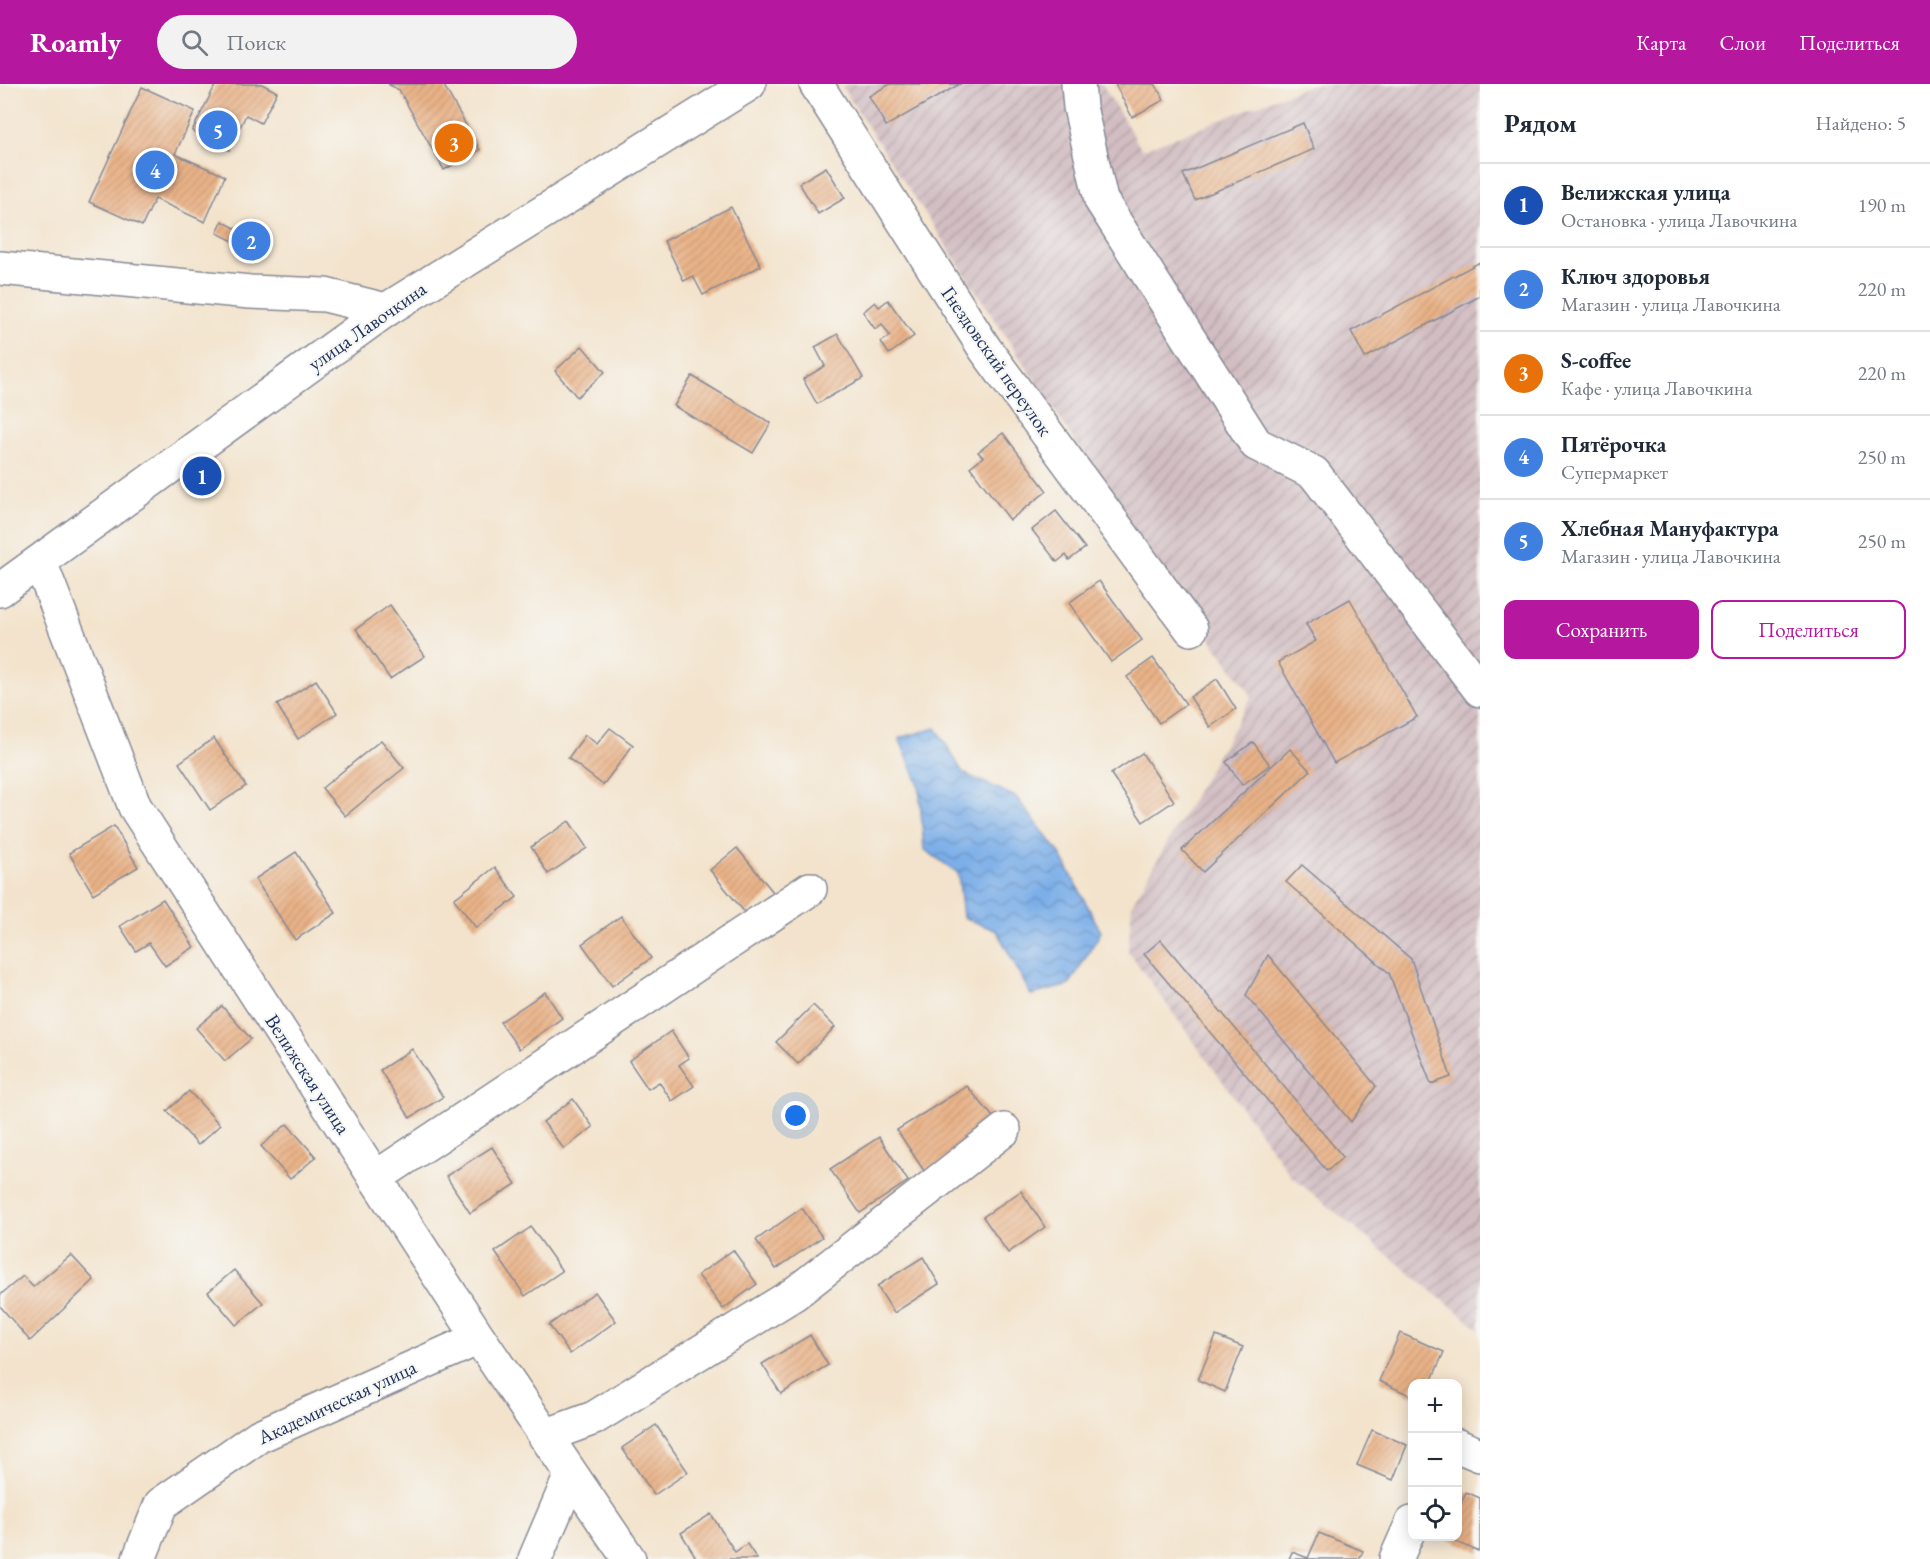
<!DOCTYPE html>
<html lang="ru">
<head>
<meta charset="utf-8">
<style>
  body { margin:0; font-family:"EB Garamond",serif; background:#f2f2f3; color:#1f2937 }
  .controls { position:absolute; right:18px; bottom:18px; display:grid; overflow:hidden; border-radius:12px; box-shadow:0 3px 15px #0003 }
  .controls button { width:54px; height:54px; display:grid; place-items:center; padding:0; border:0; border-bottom:2px solid #e0e1e3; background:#fff; color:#1f2937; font:30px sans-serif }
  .you { position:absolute; left:796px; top:1032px; width:21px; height:21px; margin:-15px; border:4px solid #fff; border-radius:50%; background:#1a73e8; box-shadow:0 0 0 9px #1a73e833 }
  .badge { display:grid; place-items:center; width:39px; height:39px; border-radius:50%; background:#b5179e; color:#fff; font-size:20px; font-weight:700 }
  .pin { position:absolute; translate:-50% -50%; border:3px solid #fff; box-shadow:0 2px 6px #0006 }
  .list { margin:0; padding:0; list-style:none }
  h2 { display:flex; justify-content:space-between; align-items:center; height:78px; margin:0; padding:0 24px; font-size:26px }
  h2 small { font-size:20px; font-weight:400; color:#747a83 }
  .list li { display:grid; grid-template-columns:39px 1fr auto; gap:18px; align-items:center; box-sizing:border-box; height:84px; padding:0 24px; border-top:2px solid #e0e1e3 }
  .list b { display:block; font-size:22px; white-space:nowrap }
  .list p { margin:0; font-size:20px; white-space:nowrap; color:#747a83 }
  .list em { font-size:20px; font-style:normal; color:#747a83 }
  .actions { display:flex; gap:12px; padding:18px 24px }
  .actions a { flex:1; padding:14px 0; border:2px solid #b5179e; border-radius:12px; text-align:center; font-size:21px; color:#b5179e }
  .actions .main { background:#b5179e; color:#fff }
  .icon { flex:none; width:33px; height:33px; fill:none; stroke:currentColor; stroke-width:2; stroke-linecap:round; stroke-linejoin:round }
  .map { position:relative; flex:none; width:1480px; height:1475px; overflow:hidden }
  header { display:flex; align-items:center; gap:36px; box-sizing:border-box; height:84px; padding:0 30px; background:#b5179e; color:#fff }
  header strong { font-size:28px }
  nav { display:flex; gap:33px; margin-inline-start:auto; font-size:21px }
  .search { width:420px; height:54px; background:#f2f2f3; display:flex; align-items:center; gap:15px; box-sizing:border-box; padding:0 21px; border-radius:33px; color:#747a83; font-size:22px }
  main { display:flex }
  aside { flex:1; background:#fff }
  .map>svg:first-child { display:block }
</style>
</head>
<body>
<header>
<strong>Roamly</strong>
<div class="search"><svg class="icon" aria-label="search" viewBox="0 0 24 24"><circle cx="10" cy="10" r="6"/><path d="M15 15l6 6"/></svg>Поиск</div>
<nav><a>Карта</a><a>Слои</a><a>Поделиться</a></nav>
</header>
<main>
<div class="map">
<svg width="1480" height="1475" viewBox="0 0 1480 1475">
  <defs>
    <pattern id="industrial-furrows" width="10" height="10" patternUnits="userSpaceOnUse" patternTransform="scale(1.5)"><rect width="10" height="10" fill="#d2bec2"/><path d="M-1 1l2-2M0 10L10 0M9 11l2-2" fill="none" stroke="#aa9ba1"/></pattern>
    <pattern id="water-waves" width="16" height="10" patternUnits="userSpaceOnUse" patternTransform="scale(1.5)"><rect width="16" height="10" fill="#7baee8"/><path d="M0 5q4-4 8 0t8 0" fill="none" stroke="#648ebf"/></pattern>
    <pattern id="building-hatch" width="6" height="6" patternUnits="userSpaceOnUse" patternTransform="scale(1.5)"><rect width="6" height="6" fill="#e9b287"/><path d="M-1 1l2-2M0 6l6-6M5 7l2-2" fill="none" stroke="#c79977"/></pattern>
  </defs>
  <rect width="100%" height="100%" fill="#f6f6f2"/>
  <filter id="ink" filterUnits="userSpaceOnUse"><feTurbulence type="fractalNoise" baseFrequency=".0167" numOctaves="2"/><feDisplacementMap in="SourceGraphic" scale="12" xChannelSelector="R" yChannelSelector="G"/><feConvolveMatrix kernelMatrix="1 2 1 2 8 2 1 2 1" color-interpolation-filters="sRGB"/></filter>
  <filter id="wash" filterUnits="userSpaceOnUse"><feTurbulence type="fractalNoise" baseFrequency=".008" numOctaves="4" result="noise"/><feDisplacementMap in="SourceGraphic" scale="24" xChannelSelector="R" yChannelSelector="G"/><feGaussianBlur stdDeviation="1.35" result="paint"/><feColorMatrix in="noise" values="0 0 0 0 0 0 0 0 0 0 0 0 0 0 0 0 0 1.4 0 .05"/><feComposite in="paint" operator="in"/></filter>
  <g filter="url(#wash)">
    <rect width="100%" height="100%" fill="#f3e3cc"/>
    <polygon fill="url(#industrial-furrows)" points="846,0 1102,0 1142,66 1312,0 1480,0 1480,1246 1292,1093 1128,867 1132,820 1252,612 1148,469 842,3"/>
    <polygon fill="url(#water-waves)" stroke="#4b6ea3" stroke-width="1.5" points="936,644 963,689 1016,713 1059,768 1101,848 1069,901 1031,911 997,847 963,833 958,789 924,765 919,701 899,654"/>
    <g id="blocks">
      <g fill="url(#building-hatch)">
        <polygon points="216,0 262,0 277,8 261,39 246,31 229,66 192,47"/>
        <polygon points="388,0 443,0 480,66 444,86 399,6"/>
        <polygon points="890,0 960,0 886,42 869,12"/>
        <polygon points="1115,0 1155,0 1164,16 1132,33"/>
        <polygon points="142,3 195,27 175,70 225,92 205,138 155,115 142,142 89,118"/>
        <polygon points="1303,39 1314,65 1195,116 1183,90"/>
        <polygon points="826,83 845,114 818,130 799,99"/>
        <polygon points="731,123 761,182 703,211 693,192 684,197 664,157"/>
        <polygon points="222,137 239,146 233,157 217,149"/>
        <circle cx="251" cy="158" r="8"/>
        <polygon points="1480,178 1480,212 1365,274 1351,247"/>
        <polygon points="888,216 914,252 889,270 881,258 890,252 882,240 875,245 863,228 875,218 879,223"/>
        <polygon points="838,250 863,294 817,320 803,295 825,282 815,263"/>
        <polygon points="582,262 605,288 577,313 555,287"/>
        <polygon points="692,292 771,339 753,369 674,322"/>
        <polygon points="1003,349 1047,407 1010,436 970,383 983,373 978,368"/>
        <polygon points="1056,427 1085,464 1069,476 1066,471 1057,478 1032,446"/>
        <polygon points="1099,497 1142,556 1111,578 1069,519"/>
        <polygon points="1350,515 1417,633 1334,679 1278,578 1316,557 1306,540"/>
        <polygon points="390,521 425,572 390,595 356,545"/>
        <polygon points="1153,574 1186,620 1159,639 1127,593"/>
        <polygon points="1217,595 1236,625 1210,643 1190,613"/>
        <polygon points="316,596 337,629 298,655 277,621"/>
        <polygon points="610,644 633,661 603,701 568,674 585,651 597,660"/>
        <polygon points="214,654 246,702 210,726 179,679"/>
        <polygon points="381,656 404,684 345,732 322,704"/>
        <polygon points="1253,658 1270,681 1242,701 1226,678"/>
        <polygon points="1290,665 1310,687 1203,788 1182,766"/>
        <polygon points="1142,669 1174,717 1143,738 1111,690"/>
        <polygon points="569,737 587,764 548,790 531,763"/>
        <polygon points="114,742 138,783 93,810 69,769"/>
        <polygon points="737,764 773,808 746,830 710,786"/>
        <polygon points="296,768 336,829 295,856 255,795"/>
        <polygon points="1302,781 1411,875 1451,993 1431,1000 1389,889 1286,798"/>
        <polygon points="495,783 517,813 476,844 454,815"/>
        <polygon points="163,815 194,863 165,882 149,859 136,867 120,842"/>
        <polygon points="621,832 651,874 612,902 582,860"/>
        <polygon points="1161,856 1343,1073 1327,1087 1144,870"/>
        <polygon points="1268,871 1376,1002 1351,1038 1246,911"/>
        <polygon points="545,908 562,934 519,965 500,938"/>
        <polygon points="813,921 835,943 798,980 776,958"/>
        <polygon points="222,922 251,955 225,977 196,944"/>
        <polygon points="671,947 689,974 679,981 694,1002 672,1017 659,998 648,1005 629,977"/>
        <polygon points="412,965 443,1013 410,1034 380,986"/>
        <polygon points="967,1002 1004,1046 924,1087 897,1046"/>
        <polygon points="189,1007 220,1041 198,1061 167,1027"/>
        <polygon points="573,1015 593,1043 564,1065 543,1038"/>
        <polygon points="287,1040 316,1073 290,1095 261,1062"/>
        <polygon points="879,1053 908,1097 860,1129 830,1085"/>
        <polygon points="492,1063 516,1100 470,1129 446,1092"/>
        <polygon points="1021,1107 1045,1143 1008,1169 983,1133"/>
        <polygon points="802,1124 822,1153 776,1185 756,1156"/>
        <polygon points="531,1143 562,1187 525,1212 495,1168"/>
        <polygon points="733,1166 757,1200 723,1225 698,1191"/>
        <polygon points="71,1171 94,1196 30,1257 0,1222 0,1211 23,1192 33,1203"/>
        <polygon points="923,1173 939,1200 894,1229 877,1202"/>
        <polygon points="234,1186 263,1219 236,1241 208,1208"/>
        <polygon points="595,1208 616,1237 570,1270 549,1241"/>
        <polygon points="1400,1249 1444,1268 1430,1300 1412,1300 1412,1312 1379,1297"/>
        <polygon points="810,1251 828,1281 781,1310 762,1280"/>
        <polygon points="1216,1252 1243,1263 1225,1308 1198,1296"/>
        <polygon points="656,1341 688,1388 654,1411 622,1364"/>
        <polygon points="1372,1346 1407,1361 1393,1396 1357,1381"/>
        <polygon points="1466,1408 1480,1414 1480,1468 1446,1454 1447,1452 1458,1452 1458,1427"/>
        <polygon points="711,1430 735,1468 747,1460 757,1475 697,1475 681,1449"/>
        <polygon points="1319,1449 1363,1467 1359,1475 1289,1475 1292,1468 1308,1474"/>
      </g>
    </g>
  </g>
  <g filter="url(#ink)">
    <use href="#blocks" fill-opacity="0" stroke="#878995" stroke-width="1.5"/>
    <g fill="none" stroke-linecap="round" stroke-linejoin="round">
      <defs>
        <g id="minor">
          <polyline points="816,0 985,265 1191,545"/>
          <polyline points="1078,0 1080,23 1101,116 1256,360 1314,389 1480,606"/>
          <polyline points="0,184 250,208 325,211 386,226"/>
          <polyline points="40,478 135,723 479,1254 629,1475"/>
          <polyline points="375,1094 810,805"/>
          <polyline points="545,1352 594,1334 794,1210 1004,1046"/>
          <polyline points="1458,1362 1480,1371"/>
          <polyline points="139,1475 161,1420 259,1352 479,1254"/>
          <polyline points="535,1475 571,1391"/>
          <polyline points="1396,1475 1412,1439"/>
        </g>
        <polyline id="major" points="0,506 386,226 749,0"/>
      </defs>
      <use href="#minor" stroke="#878995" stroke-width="36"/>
      <use href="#major" stroke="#878995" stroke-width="36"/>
      <use href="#minor" stroke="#fff" stroke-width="33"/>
      <use href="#major" stroke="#fff" stroke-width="33"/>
    </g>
  </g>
  <g text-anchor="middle" stroke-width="4.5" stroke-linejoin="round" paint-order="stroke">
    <g font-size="20" fill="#1b2f5e" stroke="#f6f6f2">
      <text transform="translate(367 242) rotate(-35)" y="7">улица Лавочкина</text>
      <text transform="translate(997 277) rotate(55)" y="7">Гнездовский переулок</text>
      <text transform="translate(308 990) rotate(57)" y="7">Велижская улица</text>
      <text transform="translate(337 1318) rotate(-25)" y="7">Академическая улица</text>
    </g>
  </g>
</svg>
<div class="controls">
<button>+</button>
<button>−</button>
<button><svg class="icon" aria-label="locate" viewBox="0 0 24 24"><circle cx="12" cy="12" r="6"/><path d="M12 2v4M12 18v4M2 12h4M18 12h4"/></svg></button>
</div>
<div class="you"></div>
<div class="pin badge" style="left:202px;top:392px;background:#1a4fb4">1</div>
<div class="pin badge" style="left:251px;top:157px;background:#3f7fe0">2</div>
<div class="pin badge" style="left:454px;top:59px;background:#e8710a">3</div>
<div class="pin badge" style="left:155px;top:86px;background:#3f7fe0">4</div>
<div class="pin badge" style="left:218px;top:46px;background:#3f7fe0">5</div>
</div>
<aside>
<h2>Рядом<small>Найдено: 5</small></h2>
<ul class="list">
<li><span class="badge" style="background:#1a4fb4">1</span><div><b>Велижская улица</b><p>Остановка · улица Лавочкина</p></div><em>190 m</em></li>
<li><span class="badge" style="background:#3f7fe0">2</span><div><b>Ключ здоровья</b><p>Магазин · улица Лавочкина</p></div><em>220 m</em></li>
<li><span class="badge" style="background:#e8710a">3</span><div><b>S-coffee</b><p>Кафе · улица Лавочкина</p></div><em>220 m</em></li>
<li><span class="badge" style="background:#3f7fe0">4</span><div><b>Пятёрочка</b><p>Супермаркет</p></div><em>250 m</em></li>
<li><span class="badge" style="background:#3f7fe0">5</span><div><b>Хлебная Мануфактура</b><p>Магазин · улица Лавочкина</p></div><em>250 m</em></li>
</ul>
<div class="actions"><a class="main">Сохранить</a><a>Поделиться</a></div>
</aside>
</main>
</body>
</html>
